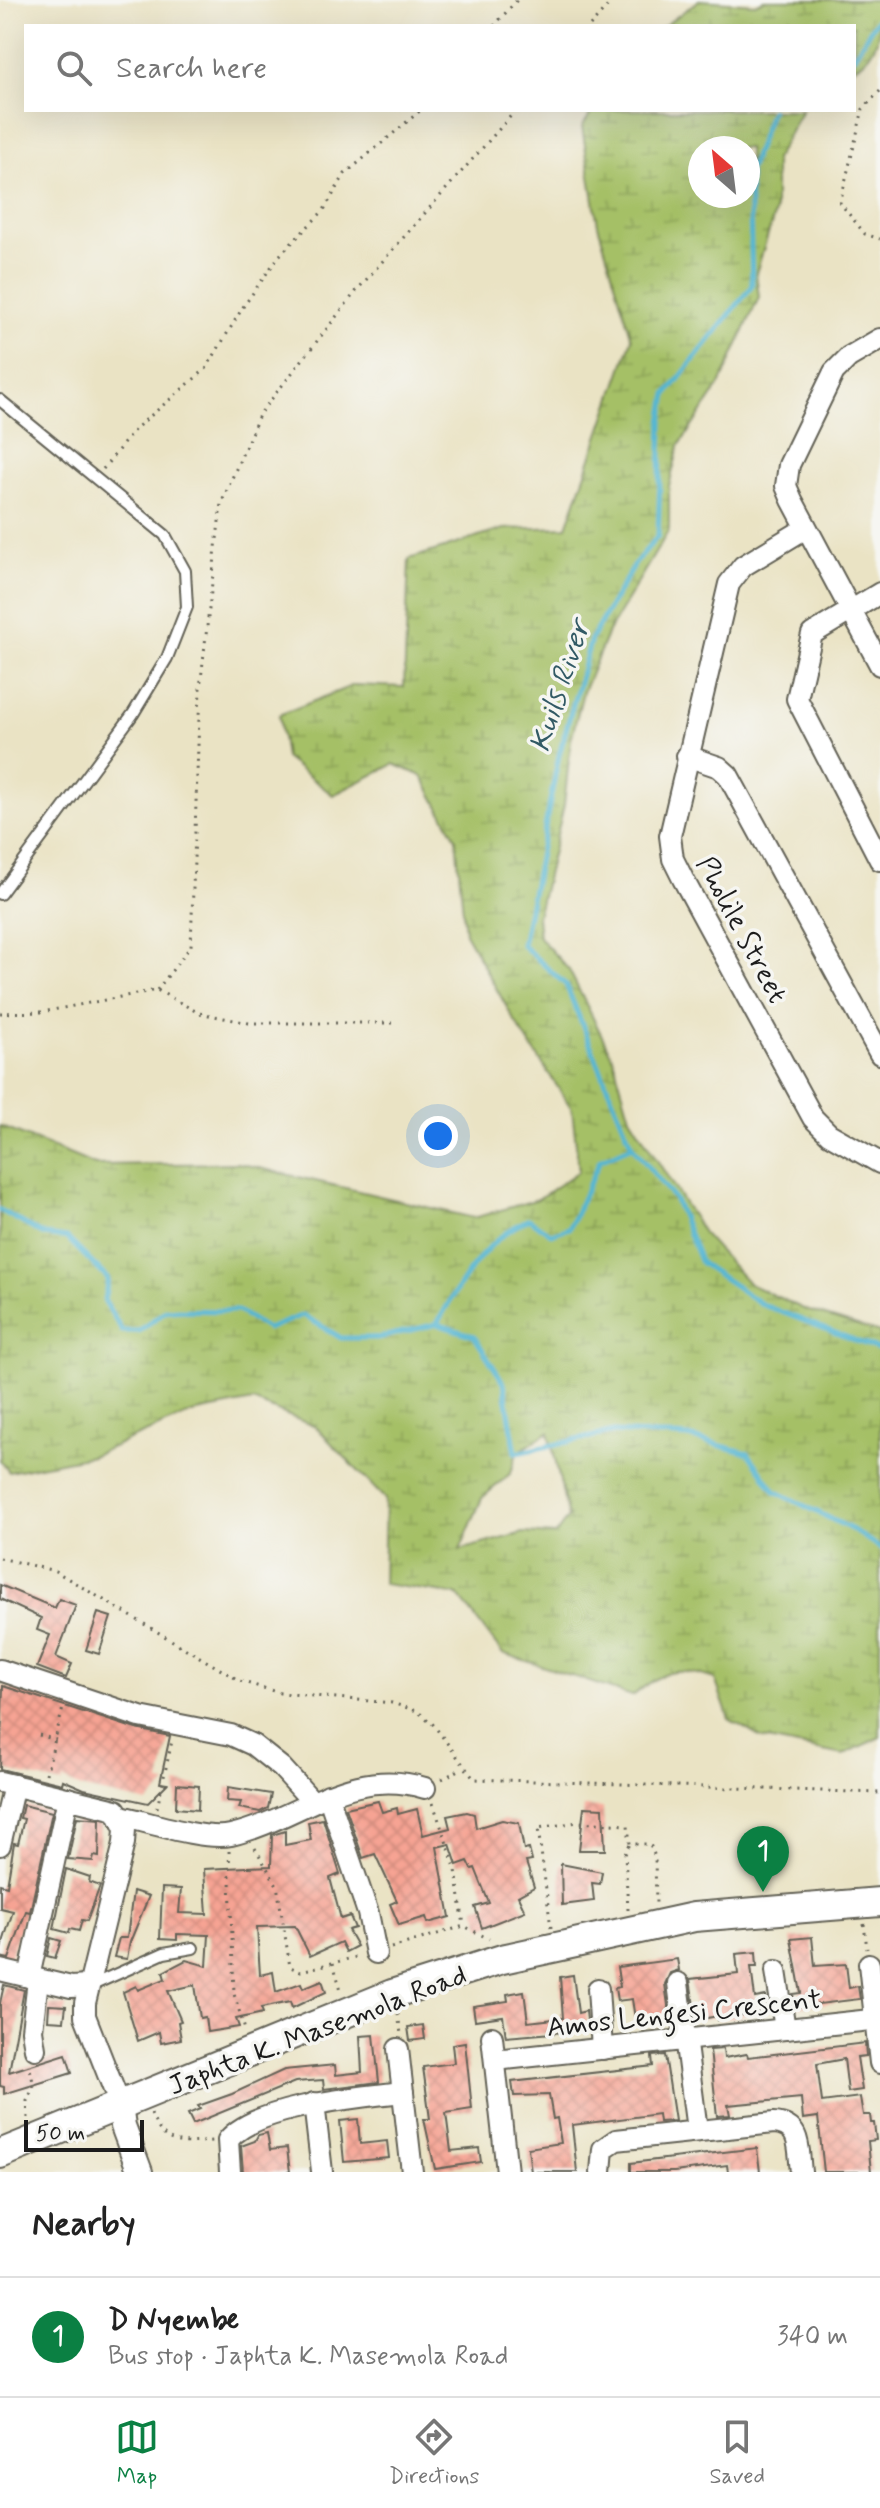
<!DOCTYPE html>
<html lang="en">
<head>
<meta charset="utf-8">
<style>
  body { margin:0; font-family:Mynerve,sans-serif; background:#f6f6f6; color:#222 }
  .compass { position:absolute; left:688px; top:136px; width:72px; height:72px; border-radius:50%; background:#fff; box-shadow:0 8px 32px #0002; rotate:332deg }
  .scale { position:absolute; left:24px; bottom:20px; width:120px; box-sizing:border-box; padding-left:8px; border:4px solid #1c1c1c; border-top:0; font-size:22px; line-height:28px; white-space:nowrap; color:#1c1c1c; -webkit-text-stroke:6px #f6f6f2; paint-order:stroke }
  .you { position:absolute; left:438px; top:1136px; width:28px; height:28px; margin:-20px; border:6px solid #fff; border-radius:50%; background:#1a73e8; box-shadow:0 0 0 12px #1a73e833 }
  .badge { display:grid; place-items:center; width:52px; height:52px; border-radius:50%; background:#0b8043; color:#fff; font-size:26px; font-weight:700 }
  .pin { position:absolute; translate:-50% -66px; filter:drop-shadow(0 2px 4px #0008) }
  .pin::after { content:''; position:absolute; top:42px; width:28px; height:24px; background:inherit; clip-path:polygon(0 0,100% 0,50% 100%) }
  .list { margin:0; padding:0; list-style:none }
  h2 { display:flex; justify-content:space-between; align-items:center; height:104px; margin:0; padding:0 32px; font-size:34px }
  h2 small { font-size:26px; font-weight:400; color:#767676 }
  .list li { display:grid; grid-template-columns:52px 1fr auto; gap:24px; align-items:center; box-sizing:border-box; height:120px; padding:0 32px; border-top:2px solid #e0e0e0 }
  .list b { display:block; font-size:30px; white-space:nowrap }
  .list p { margin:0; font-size:26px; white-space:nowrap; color:#767676 }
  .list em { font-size:26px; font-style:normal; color:#767676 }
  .icon { flex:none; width:44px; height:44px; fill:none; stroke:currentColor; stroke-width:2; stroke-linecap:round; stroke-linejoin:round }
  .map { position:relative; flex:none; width:880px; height:2172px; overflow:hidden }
  .search { position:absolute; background:#fff; box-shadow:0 8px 32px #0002; left:24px; right:24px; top:24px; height:88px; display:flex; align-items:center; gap:20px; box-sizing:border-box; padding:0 28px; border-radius:0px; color:#767676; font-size:30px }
  .sheet { height:224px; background:#fff }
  nav { display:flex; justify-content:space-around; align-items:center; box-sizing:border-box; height:112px; border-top:2px solid #e0e0e0; background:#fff; font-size:22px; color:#767676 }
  nav a { display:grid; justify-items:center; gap:4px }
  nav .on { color:#0b8043 }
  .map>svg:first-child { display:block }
</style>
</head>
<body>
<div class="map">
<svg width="880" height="2172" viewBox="0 0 880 2172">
  <defs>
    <pattern id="wetland-marsh" width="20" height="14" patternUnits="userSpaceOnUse" patternTransform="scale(2)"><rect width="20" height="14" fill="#a5c066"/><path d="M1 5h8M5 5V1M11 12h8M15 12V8" fill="none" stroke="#8da458"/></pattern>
    <pattern id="building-cross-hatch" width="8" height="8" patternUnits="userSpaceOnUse" patternTransform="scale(2)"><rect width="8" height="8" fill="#f6a393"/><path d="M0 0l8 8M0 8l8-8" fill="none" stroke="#d28c7e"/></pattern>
  </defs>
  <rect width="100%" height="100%" fill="#f6f6f2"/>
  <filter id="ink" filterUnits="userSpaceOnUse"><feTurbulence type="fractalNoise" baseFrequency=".0125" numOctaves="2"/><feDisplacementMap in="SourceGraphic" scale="16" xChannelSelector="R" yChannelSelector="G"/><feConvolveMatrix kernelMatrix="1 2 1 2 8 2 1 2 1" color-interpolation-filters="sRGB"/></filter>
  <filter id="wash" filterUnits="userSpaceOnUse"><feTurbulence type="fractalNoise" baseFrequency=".006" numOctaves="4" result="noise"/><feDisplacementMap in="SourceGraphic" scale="32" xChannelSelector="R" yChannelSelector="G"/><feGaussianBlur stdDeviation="1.8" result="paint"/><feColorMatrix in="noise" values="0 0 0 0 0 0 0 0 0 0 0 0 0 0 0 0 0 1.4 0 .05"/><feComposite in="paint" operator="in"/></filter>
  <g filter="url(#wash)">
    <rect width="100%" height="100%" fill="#eae3c4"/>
    <g fill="url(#wetland-marsh)" stroke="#606e41" stroke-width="2" fill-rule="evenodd">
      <path d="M699 0 755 4 764 0H880C880 32 880 52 854 68V26H664Z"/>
      <path d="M593 110H802L775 159V212L756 273 759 297 720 385 679 446 669 486V530L608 632 583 692 571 740 564 805 537 917 539 937 569 970 613 1058 630 1117 705 1236 749 1284 806 1310 880 1333V1737L843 1755 763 1739 729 1719 715 1679C674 1666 665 1670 632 1696L502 1653 458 1595 383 1584 385 1499 316 1427 253 1401 192 1413 91 1456 9 1472 0 1460V1126L95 1165 238 1163 474 1218 538 1199 579 1171 572 1109 514 1020 465 933 456 838 422 776 394 764 333 795 285 758 279 715 354 685 404 687 409 559 504 529 567 527 632 339 598 225 582 127ZM700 148H748V196H700ZM549 1432 568 1517 555 1535 523 1533 460 1550 482 1498 511 1473 517 1453Z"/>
    </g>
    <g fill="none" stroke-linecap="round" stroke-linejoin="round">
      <g stroke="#54b6d3" stroke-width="5">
        <polyline points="854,56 880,14"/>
        <polyline points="771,110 749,171 752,286 667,394 662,422 658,536 636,562 591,639 559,755 522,945 566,985 632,1146 675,1200 701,1263 763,1305 880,1350"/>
        <polyline points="0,1210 44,1235 67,1238 108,1279 104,1300 122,1331 139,1331 166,1310 238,1311 267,1329 303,1315 341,1338 378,1338 437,1324 474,1336 504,1383 516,1453 614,1432 688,1437 748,1453 775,1491 853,1530 880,1548"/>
        <path d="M437 1324C459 1283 486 1238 529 1219L551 1234 569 1228 600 1160 632 1146"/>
      </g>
    </g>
    <g id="blocks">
      <g fill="url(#building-cross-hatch)">
        <polygon points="0,1585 55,1608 59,1599 76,1605 56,1657 72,1664 66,1678 37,1667 50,1635 37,1630 41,1618 0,1599"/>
        <polygon points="98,1613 111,1617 99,1654 86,1650"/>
        <polygon points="3,1686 136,1729 170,1736 160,1783 167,1784 148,1803 84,1789 63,1780 62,1784 0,1769"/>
        <polygon points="177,1784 199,1786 198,1810 176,1808"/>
        <polygon points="228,1787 271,1794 268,1808 260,1812 239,1808 241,1802 227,1801"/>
        <polygon points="378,1801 382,1812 397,1808 398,1814 417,1809 423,1835 450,1828 447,1816 467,1812 474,1814 476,1828 502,1820 519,1823 524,1850 529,1849 532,1861 526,1862 534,1887 518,1896 525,1911 482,1928 475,1907 489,1903 475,1868 472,1869 468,1861 457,1865 450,1844 437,1847 450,1917 428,1923 426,1917 399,1925 390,1904 397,1901 375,1854 363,1858 346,1808"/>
        <polygon points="23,1805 52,1812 30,1912 26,1911 9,1959 0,1957 0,1952 13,1911 0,1908 0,1884 7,1886 14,1843 18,1844 24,1819 20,1818"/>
        <polygon points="584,1807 603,1808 605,1850 579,1850"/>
        <polygon points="77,1817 100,1819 99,1857 94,1856 93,1861 68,1859"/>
        <polygon points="323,1819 340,1874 330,1878 341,1919 350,1916 355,1928 348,1930 357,1946 346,1952 341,1942 310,1956 295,1926 257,1927 260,1975 273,1972 276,1992 301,1983 303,1988 322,1980 326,1992 292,2008 290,2002 261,2008 263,2013 236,2019 239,2027 207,2032 205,2017 200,2018 195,1985 168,1991 181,2021 178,2022 181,2039 161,2043 159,2032 138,2041 123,1992 136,1986 138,1990 165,1979 163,1972 186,1960 207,1966 209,1935 177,1934 177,1940 160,1939 162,1888 181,1889 179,1913 207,1914 204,1869 271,1866 272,1835 285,1831 285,1845 311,1840 308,1822"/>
        <polygon points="561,1864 602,1872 600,1884 592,1883 594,1901 562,1905"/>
        <polygon points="66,1869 90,1877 89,1882 100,1886 87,1921 82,1920 79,1931 70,1929 69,1933 54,1929"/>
        <polygon points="133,1891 149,1896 130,1942 127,1959 114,1957 119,1938 127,1938"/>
        <polygon points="812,1937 815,1966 846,1964 849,1988 858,1986 860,1999 795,2007 793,1994 801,1993 791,1939"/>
        <polygon points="51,1938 61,1941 55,1958 47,1956"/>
        <polygon points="756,1952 757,1967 751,1967 755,1998 766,1996 768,2010 718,2020 718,2016 696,2020 690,1979 738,1974 736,1954"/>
        <polygon points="677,1959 679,1970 670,1973 665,1984 670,2020 636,2025 632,1999 617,2001 615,1988 620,1987 617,1967"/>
        <polygon points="573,1975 578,2013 586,2011 588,2030 506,2037 503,2016 475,2020 473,2006 508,2001 507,1994 524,1991 528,2022 563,2018 560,1977"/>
        <polygon points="4,1985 24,1990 9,2072 66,2054 72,2073 4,2094 4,2087 0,2086 0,2003"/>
        <polygon points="49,2005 66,2006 64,2021 48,2020"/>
        <polygon points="423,2025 425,2039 410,2041 408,2027"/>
        <polygon points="374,2035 379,2082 324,2089 323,2080 295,2082 193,2124 188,2114 200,2109 198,2106 232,2094 284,2070 335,2065 336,2075 362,2072 360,2036"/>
        <polygon points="465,2042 472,2109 446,2113 451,2151 479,2148 481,2162 435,2169 424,2119 430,2119 423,2067 454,2063 452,2044"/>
        <polygon points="865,2043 866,2056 857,2057 862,2090 848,2092 844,2059 817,2064 822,2102 860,2097 863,2115 870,2115 871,2123 874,2123 876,2140 868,2141 871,2172 824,2172 818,2117 803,2119 801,2098 728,2105 730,2115 717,2116 710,2050 723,2049 724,2058 747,2054 748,2057"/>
        <polygon points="665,2055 675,2121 659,2122 658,2114 572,2125 577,2172 531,2172 528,2148 561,2143 557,2118 553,2119 549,2095 514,2096 512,2082 653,2066 652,2056"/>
        <polygon points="358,2119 360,2144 387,2141 389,2158 344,2162 340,2121"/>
        <polygon points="267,2133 270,2150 287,2148 290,2172 243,2172 241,2146 255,2141 258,2135"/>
        <polygon points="757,2148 760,2172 728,2172 727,2165 674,2172 631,2172 631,2163"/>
      </g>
    </g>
  </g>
  <g filter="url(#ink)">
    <use href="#blocks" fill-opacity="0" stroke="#646257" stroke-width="2"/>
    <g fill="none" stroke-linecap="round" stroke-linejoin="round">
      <defs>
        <g id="service">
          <polyline points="0,400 165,535 185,571 187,607 167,658 133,714 0,894"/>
          <polyline points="90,1986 164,1953 193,1948"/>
        </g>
        <g id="minor">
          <polyline points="880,339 849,357 834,372 789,465 786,486 792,500 880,665"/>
          <polyline points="806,528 743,566 729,584 670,836 673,859 683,879 813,1118 829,1134 880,1163"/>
          <polyline points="880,593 812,634 797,699 880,860"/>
          <polyline points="687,756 719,767 728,775 880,1054"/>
          <polyline points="0,1670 140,1717 231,1735 253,1745 282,1768 311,1800"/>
          <polyline points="0,1782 116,1810 125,1829 124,1843 85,2003 85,2016 120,2105"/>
          <polyline points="328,1795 368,1913 376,1953"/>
          <path d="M121 1816C148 1822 205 1841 231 1835 299 1819 350 1765 425 1788"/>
          <polyline points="0,1845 14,1785"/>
          <polyline points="869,1964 880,2063"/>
          <polyline points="0,1970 71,1987 88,1986"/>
          <polyline points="776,1971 785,2029"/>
          <polyline points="29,1977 68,1798"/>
          <polyline points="678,1983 697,2130"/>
          <polyline points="598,1989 602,2049"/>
          <polyline points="492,2037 507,2172"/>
          <polyline points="35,2049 32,2030 38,1980"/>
          <polyline points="398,2049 412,2172"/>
          <polyline points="495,2060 880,2019"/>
          <polyline points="314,2103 322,2172"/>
          <path d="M230 2172 228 2140C255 2106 360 2097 403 2092"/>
          <path d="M601 2172 603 2149 616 2140 774 2123C802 2125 798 2149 801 2172"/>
        </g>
        <polyline id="tertiary" points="120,2105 123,2126 140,2172"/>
        <polyline id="secondary" points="0,2154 392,1994 502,1959 694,1917 880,1902"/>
      </defs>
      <use href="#service" stroke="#646257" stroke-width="14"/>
      <use href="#minor" stroke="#646257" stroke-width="24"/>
      <use href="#tertiary" stroke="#646257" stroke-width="28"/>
      <use href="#secondary" stroke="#646257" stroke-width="32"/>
      <g stroke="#646257" stroke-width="3" stroke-dasharray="2 6" stroke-linecap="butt">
        <polyline points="494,26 517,0"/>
        <polyline points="590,26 613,0"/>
        <polyline points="880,91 863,109 840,203 865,234 880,239"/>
        <polyline points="103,469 136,428 206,369 243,307 279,256 324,210 345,174 421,110"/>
        <polyline points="157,990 191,946 200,688 221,504 259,415 358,289 516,110"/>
        <polyline points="0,1013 42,1012 157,990 199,1013 249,1023 392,1023"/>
        <polyline points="0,1558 55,1571 240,1681 280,1693 392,1703 417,1711 432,1723 474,1779 880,1793"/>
        <polyline points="39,1735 56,1740"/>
        <polyline points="46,1774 63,1708"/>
        <polyline points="442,1779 463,1768"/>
        <polyline points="433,1803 456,1870 464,1926"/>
        <polyline points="157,1808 172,1741"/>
        <polyline points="255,1848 277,1885 290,1967 301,1971 360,1956"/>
        <polyline points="229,1851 234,1994 245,2030"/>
        <polyline points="628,1910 625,1854 630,1844"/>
        <polyline points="864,1924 867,1949"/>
        <polyline points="551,1928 538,1828 578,1822 628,1825 630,1844 650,1844 655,1857 656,1905"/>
        <polyline points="391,1948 464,1926 489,1939"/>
        <polyline points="333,1963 341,1990"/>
        <polyline points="398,2014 401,2034"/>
        <path d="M151 2114C164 2147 181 2144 212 2141"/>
        <polyline points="28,2118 27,2101 34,2086 29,2064"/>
      </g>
      <use href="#service" stroke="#fff" stroke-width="10"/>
      <use href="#minor" stroke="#fff" stroke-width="20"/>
      <use href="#tertiary" stroke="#fff" stroke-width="24"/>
      <use href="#secondary" stroke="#fff" stroke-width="28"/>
    </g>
  </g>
  <g text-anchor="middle" stroke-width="7" stroke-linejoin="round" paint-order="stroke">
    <g font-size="28" fill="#1c1c1c" stroke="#f6f6f2">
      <text transform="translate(743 929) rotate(62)" y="10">Pholile Street</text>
      <text transform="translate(684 2012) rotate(-6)" y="10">Amos Lengesi Crescent</text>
      <text transform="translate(317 2029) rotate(-21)" y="10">Japhta K. Masemola Road</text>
    </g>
    <g font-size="30" font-style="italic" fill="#325a65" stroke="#f6f6f2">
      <text transform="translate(559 686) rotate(-72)" y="10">Kuils River</text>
    </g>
  </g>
</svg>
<svg class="compass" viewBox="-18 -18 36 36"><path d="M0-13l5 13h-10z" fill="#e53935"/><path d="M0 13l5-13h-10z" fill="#767676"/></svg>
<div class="scale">50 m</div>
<div class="you"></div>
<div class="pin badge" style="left:763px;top:1892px">1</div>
<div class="search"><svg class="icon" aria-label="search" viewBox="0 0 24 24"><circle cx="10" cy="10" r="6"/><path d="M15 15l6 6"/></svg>Search here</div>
</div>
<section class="sheet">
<h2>Nearby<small></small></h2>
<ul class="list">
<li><span class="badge">1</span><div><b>D Nyembe</b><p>Bus stop · Japhta K. Masemola Road</p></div><em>340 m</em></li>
</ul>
</section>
<nav>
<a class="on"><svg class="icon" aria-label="map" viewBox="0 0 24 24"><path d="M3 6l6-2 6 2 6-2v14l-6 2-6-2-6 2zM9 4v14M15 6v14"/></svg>Map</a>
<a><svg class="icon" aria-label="directions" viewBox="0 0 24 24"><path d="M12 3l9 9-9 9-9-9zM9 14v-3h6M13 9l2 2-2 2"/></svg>Directions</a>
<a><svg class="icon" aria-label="saved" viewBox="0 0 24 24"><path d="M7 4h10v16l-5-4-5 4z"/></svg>Saved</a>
</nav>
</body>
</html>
